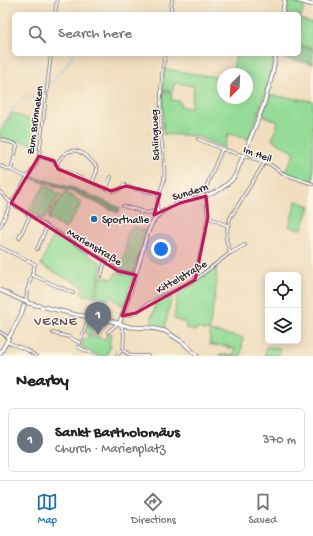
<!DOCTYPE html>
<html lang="en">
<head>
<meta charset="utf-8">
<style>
  body { margin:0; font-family:"Gochi Hand",sans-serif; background:#f2f2f2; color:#222 }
  .controls { position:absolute; right:12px; bottom:12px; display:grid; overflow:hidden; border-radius:6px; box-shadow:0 2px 10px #0003 }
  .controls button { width:36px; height:36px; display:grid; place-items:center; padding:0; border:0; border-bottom:1px solid #e0e0e0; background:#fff; color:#222; font:20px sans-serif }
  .compass { position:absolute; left:217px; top:68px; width:36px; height:36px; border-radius:50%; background:#fff; box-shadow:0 2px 10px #0003; rotate:204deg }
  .you { position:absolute; left:161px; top:249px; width:14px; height:14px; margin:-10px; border:3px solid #fff; border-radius:50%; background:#1a73e8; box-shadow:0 0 0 6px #1a73e833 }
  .badge { display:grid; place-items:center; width:26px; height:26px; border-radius:50%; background:#1f6fb2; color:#fff; font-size:13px; font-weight:700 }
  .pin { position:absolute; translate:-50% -33px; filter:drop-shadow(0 1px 2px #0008) }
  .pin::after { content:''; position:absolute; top:21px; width:14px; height:12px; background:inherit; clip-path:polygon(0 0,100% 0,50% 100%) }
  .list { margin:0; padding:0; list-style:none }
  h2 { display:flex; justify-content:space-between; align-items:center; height:52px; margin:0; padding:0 16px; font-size:17px }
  h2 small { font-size:13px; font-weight:400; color:#767676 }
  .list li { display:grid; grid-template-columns:26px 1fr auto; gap:12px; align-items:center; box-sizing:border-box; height:64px; margin:0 8px 8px; padding:0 8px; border:1px solid #e0e0e0; border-radius:6px }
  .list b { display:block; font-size:15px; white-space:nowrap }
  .list p { margin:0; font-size:13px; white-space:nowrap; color:#767676 }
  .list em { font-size:13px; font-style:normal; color:#767676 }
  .icon { flex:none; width:22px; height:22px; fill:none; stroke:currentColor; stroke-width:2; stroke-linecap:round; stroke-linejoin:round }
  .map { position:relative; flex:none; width:313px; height:356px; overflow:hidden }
  .search { position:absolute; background:#fff; box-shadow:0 2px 10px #0003; left:12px; right:12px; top:12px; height:44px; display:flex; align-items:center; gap:10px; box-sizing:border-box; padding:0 14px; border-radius:6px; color:#767676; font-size:15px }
  .sheet { height:124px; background:#fff }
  nav { display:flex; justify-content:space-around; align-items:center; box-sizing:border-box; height:56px; border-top:1px solid #e0e0e0; background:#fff; font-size:11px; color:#767676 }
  nav a { display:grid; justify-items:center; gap:2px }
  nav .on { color:#1f6fb2 }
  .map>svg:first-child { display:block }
</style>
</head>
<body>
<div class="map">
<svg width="313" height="356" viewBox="0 0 313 356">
  <rect width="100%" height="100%" fill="#fcf5e5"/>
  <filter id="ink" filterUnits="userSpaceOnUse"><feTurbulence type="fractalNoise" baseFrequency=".025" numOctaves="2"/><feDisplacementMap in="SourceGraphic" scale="8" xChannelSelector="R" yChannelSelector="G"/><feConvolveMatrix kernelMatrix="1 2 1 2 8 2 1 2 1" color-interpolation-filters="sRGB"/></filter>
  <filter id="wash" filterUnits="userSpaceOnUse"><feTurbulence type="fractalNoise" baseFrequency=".012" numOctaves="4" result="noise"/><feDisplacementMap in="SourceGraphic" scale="16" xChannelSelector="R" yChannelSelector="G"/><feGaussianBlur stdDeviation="0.9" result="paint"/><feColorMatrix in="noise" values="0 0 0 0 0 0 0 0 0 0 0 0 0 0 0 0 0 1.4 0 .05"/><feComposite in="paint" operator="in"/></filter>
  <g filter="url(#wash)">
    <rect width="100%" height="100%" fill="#f0debe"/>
    <g fill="#94dc97" stroke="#5b7f69">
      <polygon points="289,0 305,5 300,19 313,23 313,48 299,45 299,14 286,14"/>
      <polygon points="236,54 274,58 268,85 249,139 228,134 224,148 196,136 163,134 163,92 172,93 171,100 179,101 182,107 191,108 194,86 175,83 172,91 163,90 164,69 223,78 223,98 247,98 247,74 232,74"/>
      <polygon points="269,95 313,101 313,182 285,172 295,152 272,140 278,122 262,115"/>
      <polygon points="12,113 42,124 39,146 18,140 17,143 0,136 0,132"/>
      <polygon points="45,185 60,194 43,220 29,210"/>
      <polygon points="65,192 82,203 65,229 48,218"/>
      <polygon points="296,201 310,206 302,229 289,227"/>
      <path d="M134 227 147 231 133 274 120 270 127 246H125C127 239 126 230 134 227Z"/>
      <polygon points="54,233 101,263 102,266 94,297 81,294 82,286 41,265"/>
      <polygon points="216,265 217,282 209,331 197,328 195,331 186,328 186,323 174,319 178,291"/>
      <polygon points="116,272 133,276 124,307 110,296 108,300 96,296 101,276 113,279"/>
      <polygon points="173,292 164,330 152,327 152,314 154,314 155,301"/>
      <polygon points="89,324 94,326 90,335 105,339 108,333 112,334 109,343 111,345 106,356 100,356 81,347 84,339 88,339 89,335 85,333"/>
      <polygon points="210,331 243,338 241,356 219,356 219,355 234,355 235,349 228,348 228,346 210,345"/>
      <polygon points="266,347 280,348 279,356 265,356"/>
    </g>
    <g fill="#77bc80" stroke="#4c6f5e">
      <polygon points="299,45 313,49 313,64 278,57 279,54 299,54"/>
      <polygon points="30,176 76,189 120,208 118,213 76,193 30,178"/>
    </g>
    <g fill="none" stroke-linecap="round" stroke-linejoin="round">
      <g stroke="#84b4ef" stroke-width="1">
        <path d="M49 85C57 74 68 68 72 54"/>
        <polyline points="31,98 44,100"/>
        <polyline points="47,100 48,88"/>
        <polyline points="0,125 3,123 23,98 28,97"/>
      </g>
    </g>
  </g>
  <g filter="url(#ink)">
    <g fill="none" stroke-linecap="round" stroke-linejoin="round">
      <defs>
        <g id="street">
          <polyline points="55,14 57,0"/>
          <polyline points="170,14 172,0"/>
          <polyline points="0,139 15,144 17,146 11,170 27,177"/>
          <polyline points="198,139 222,149 268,163 284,174 313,184"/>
          <polyline points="39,156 54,161 60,169 111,191 118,190 124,186 124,184"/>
          <path d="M57 163C60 160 62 156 65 154 77 144 89 158 97 167V171L92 182"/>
          <polyline points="0,166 11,170"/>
          <polyline points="124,186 160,194"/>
          <polyline points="106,189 111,177"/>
          <polyline points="0,192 11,203 54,231 105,261 118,271 136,275"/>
          <polyline points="204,192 222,149"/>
          <polyline points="206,196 208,217 228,226"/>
          <polyline points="123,206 148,213 157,210"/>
          <path d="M159 214C153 204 162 190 164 179 166 168 162 148 161 136 160 109 160 81 165 54"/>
          <polyline points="139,217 141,211"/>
          <polyline points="0,227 11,203 36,164 39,156 51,54"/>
          <polyline points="19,238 30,215"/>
          <polyline points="0,247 35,264 27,291 26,300"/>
          <polyline points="37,249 47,227"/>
          <polyline points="230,253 226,239 228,226 230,218 265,162"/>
          <polyline points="32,275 73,293"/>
          <polyline points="101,276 105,261"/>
          <polyline points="195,278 208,217"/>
          <polyline points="92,309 78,347 97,356"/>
          <polyline points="122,316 136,313 146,305 195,280 230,253 245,245"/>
          <polyline points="121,325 124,334 123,350 131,356 148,356"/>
          <polyline points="0,332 9,338"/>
          <polyline points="108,332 116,325 117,323"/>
          <polyline points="53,333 69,337 80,343"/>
          <polyline points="7,342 27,350 36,356"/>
          <polyline points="117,356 120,352 123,350"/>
        </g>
        <g id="secondary">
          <polyline points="295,0 313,5"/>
          <polyline points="282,14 285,0"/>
          <polyline points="0,290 23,301 26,300 28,303 77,315 105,319 130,327 152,328 165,331 184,343 197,356"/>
          <path d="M119 324C127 304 133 283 139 263 143 251 145 237 151 225 155 218 161 212 168 208 193 193 214 202 235 176L263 107 272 76 276 54"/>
          <polyline points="0,354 21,315 24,305"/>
        </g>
      </defs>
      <use href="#street" stroke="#6a6469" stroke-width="3.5"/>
      <use href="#secondary" stroke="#6a6469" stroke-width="4.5"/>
      <use href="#street" stroke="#fff" stroke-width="2"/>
      <use href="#secondary" stroke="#fff" stroke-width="3"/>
    </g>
  </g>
  <path fill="#c2185b" fill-opacity="0.2" stroke="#c2185b" stroke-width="3" stroke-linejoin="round" d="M39 156 54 161 58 169 111 191 126 186 160 194 154 215 180 203 206 196 208 217 195 280 136 313 122 316 136 275 118 271 11 203Z"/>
  <circle fill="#1f6fb2" stroke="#fcf5e5" stroke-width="1.5" cx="94" cy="219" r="4"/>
  <g text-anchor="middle" stroke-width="3" stroke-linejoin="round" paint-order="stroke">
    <g font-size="11" fill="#22223b" stroke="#fcf5e5">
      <text transform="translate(34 120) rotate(-82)" y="4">Zum Brünneken</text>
      <text transform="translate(154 135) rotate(-92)" y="4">Schlingweg</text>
      <text transform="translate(258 153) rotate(20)" y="4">Im Heil</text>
      <text transform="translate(190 191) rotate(-17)" y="4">Sundern</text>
      <text transform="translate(95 246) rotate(31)" y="4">Marienstraße</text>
      <text transform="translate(181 276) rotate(-30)" y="4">Kittelstraße</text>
    </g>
    <g font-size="11" fill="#22223b" stroke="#fcf5e5" text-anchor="start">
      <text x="102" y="223">Sporthalle</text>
    </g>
    <g font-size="13" letter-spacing="1" fill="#5c4a60" stroke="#fcf5e5">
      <text x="56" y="325">VERNE</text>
    </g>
  </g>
</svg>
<div class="controls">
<button><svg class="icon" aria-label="locate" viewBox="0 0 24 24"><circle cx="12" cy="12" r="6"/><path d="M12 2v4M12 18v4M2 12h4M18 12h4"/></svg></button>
<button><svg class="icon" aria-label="layers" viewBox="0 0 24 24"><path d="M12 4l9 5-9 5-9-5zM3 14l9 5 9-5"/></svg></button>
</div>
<svg class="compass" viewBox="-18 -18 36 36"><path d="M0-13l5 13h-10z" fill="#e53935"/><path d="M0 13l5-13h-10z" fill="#767676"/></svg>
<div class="you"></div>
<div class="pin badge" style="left:98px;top:335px;background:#6b7280">1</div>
<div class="search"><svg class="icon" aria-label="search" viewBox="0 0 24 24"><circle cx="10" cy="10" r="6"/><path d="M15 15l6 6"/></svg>Search here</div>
</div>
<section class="sheet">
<h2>Nearby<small></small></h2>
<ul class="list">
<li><span class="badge" style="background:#6b7280">1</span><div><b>Sankt Bartholomäus</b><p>Church · Marienplatz</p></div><em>370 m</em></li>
</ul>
</section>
<nav>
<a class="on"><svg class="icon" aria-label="map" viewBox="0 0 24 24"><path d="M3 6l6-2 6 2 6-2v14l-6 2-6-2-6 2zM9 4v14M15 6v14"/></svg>Map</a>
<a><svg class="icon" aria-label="directions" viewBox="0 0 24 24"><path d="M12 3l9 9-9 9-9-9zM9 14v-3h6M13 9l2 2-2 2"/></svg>Directions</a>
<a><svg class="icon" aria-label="saved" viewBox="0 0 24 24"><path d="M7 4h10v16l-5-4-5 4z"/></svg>Saved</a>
</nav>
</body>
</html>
